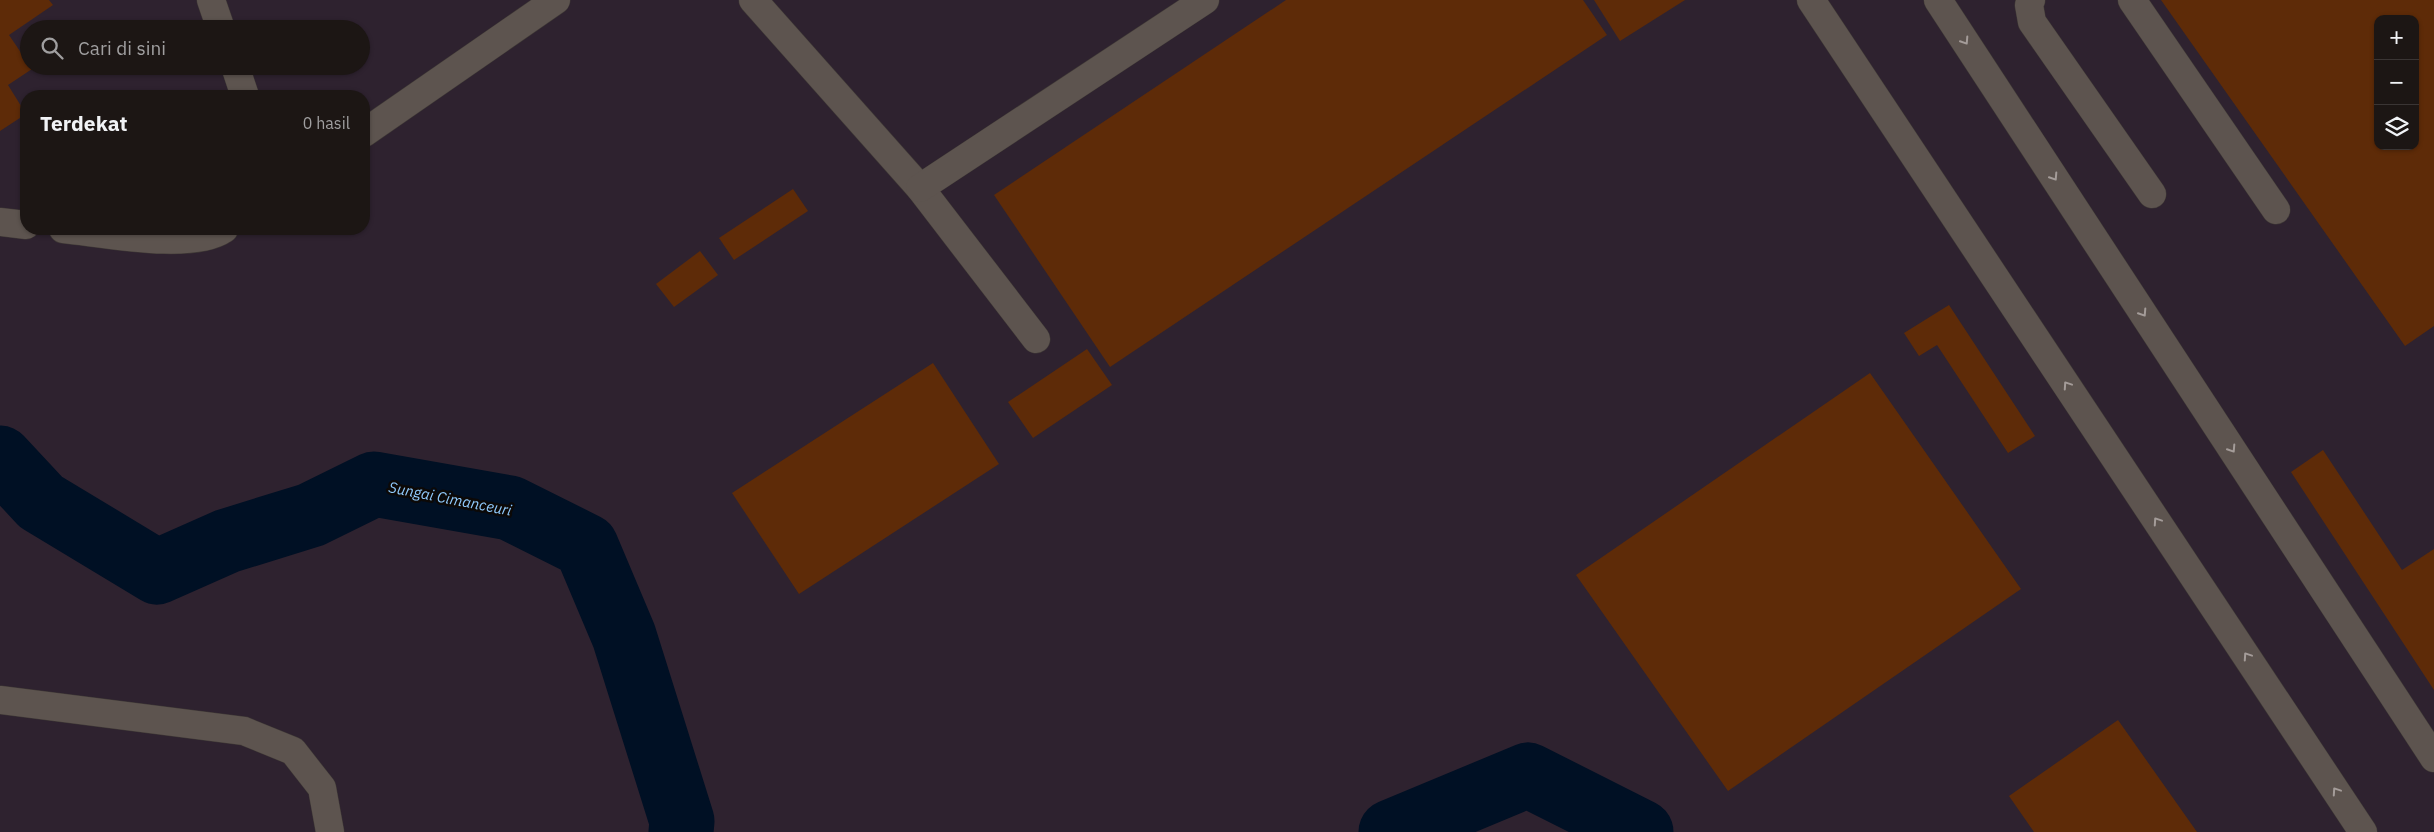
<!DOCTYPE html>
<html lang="id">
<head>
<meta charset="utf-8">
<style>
  body { margin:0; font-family:"IBM Plex Sans",sans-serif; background:#292322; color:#f1f3f6 }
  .controls { position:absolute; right:15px; top:15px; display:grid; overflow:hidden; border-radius:10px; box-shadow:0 1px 4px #0004 }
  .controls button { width:45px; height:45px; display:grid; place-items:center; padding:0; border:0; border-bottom:1px solid #3a3534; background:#1c1614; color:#f1f3f6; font:25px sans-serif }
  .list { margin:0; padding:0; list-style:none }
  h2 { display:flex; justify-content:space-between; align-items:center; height:65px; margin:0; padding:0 20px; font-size:21px }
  h2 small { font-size:16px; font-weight:400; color:#a09fa0 }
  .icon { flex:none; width:28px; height:28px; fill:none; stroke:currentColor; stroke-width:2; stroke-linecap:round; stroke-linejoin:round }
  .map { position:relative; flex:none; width:2434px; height:832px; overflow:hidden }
  .search { position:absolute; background:#1c1614; box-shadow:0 1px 4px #0004; left:20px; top:20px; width:350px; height:55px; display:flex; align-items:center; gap:12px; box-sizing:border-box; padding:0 18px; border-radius:28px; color:#a09fa0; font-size:19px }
  .panel { position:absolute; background:#1c1614; box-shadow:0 1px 4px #0004; left:20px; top:90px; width:350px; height:145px; border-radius:20px }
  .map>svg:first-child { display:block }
</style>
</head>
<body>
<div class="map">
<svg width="2434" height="832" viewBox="0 0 2434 832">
  <rect width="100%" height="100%" fill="#251e1a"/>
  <path fill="#2e222f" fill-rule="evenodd" d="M0 0H2434V832H0ZM2378 19H2415V146H2378ZM29 29H361V66H29ZM26 96H364V229H26Z"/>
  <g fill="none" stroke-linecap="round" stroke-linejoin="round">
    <g stroke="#001024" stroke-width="65">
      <polyline points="0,458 41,502 157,572 227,541 311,515 374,484 510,508 586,546 624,636 682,821 681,832"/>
      <polyline points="1391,832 1528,775 1641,832"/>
    </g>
  </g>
  <g fill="#5e2b08" fill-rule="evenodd">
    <polygon points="0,0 49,0 53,5 9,35 32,69 8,85 26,114 0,131"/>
    <polygon points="1286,0 1583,0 1607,35 1110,367 994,195"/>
    <polygon points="1594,0 1685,0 1620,41"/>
    <path d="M2161 0H2434V326L2405 346ZM2378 19H2415V146H2378Z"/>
    <polygon points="793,189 808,211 734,260 719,238"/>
    <polygon points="700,251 718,275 674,307 656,284"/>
    <polygon points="1949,305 2035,436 2008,453 1937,345 1919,356 1904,333"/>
    <polygon points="1087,349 1112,385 1033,438 1008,402"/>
    <polygon points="933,363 999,464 799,594 732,493"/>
    <polygon points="1870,373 2021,589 1728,791 1576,575"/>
    <polygon points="2323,450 2402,570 2434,549 2434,690 2291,472"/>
    <polygon points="2118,720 2197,832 2034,832 2009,796"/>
  </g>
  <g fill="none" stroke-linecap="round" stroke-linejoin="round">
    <defs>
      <g id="minor">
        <polyline points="211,0 221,29"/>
        <polyline points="753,0 920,188 1036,339"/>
        <polyline points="1811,0 2363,832"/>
        <polyline points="1938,0 2434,758"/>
        <polyline points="2031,0 2029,5 2032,22 2152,194"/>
        <polyline points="2132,0 2276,210"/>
        <polyline points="235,66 245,96"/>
        <polyline points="364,133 556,0"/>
        <polyline points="920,188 1205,0"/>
        <polyline points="0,222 26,225"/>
        <path d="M63 229C103 233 192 251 224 229"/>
        <polyline points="0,700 244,731 293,751 322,788 330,832"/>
      </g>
    </defs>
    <use href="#minor" stroke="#3f3936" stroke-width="29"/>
    <use href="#minor" stroke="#5d544f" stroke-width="28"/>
  </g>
  <defs><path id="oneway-chevron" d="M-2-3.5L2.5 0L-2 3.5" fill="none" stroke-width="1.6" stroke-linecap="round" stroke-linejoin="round" transform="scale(1.25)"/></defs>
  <g stroke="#a49c99">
    <use href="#oneway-chevron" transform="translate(1965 41) rotate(57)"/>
    <use href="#oneway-chevron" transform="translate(2054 177) rotate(57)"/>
    <use href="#oneway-chevron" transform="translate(2143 313) rotate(57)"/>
    <use href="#oneway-chevron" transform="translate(2067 385) rotate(-124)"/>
    <use href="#oneway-chevron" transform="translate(2232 449) rotate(57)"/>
    <use href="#oneway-chevron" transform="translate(2157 521) rotate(-124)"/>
    <use href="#oneway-chevron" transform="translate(2247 656) rotate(-124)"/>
    <use href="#oneway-chevron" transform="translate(2336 791) rotate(-124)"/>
  </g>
  <g text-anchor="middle" stroke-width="5" stroke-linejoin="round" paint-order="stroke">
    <g font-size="15" font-style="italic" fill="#90cafc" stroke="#0c0907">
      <text transform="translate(450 499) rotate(11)" y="5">Sungai Cimanceuri</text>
    </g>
  </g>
</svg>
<div class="controls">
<button>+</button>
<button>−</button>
<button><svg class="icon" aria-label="layers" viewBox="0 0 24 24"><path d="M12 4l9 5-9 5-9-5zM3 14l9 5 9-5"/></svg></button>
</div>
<div class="search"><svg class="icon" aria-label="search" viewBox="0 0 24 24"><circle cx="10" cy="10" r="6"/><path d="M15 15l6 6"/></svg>Cari di sini</div>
<section class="panel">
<h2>Terdekat<small>0 hasil</small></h2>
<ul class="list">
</ul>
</section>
</div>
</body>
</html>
